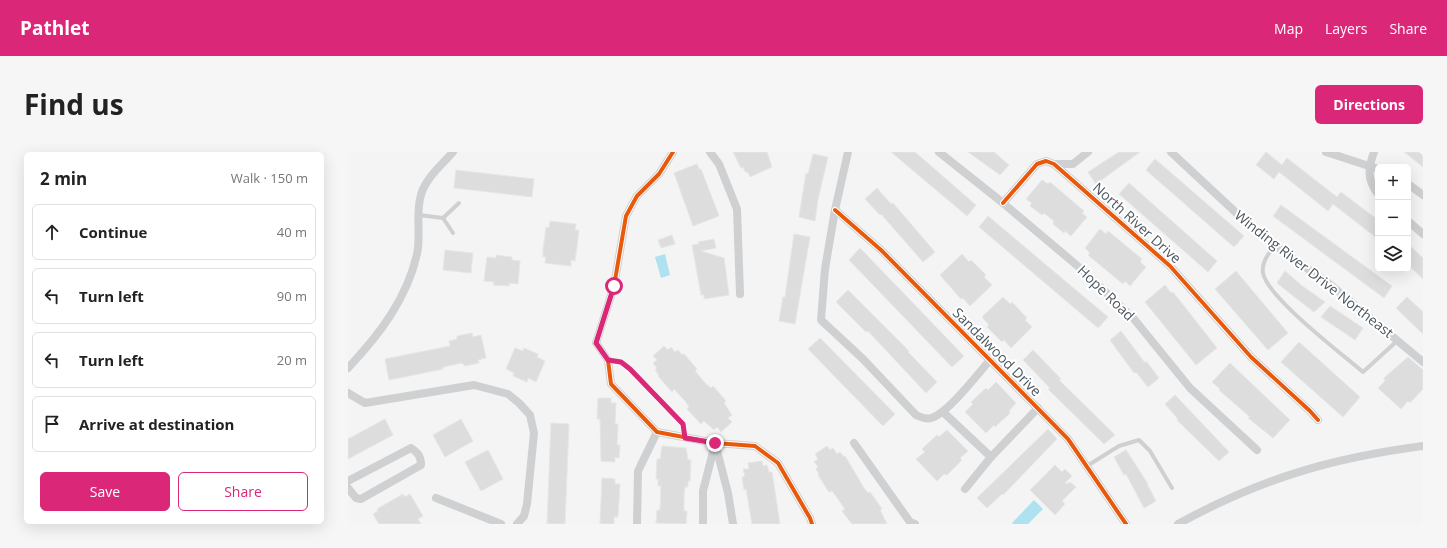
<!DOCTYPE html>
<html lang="en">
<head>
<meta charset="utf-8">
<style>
  body { margin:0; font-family:"Open Sans",sans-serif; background:#f6f6f6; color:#222 }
  .controls { position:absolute; right:12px; top:12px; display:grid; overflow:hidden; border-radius:6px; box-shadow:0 4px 16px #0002 }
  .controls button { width:36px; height:36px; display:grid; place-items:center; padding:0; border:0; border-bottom:1px solid #e0e0e0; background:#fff; color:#222; font:20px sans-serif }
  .stop { position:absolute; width:12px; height:12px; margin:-9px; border:3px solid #db2777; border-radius:50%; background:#fff }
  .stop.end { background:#db2777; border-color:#fff; box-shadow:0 1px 4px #0008 }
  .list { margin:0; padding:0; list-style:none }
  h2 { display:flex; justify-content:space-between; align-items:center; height:52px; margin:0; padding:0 16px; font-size:17px }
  h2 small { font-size:13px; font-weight:400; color:#767676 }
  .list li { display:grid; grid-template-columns:26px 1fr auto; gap:12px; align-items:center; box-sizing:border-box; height:56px; margin:0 8px 8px; padding:0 8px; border:1px solid #e0e0e0; border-radius:6px }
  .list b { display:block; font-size:15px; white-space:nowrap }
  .list em { font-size:13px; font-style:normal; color:#767676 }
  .actions { display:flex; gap:8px; padding:12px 16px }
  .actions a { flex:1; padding:9px 0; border:1px solid #db2777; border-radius:6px; text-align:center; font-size:14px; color:#db2777 }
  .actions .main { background:#db2777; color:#fff }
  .icon { flex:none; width:22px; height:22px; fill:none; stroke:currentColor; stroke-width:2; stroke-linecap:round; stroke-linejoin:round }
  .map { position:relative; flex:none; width:1075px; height:372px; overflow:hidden; border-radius:6px }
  header { display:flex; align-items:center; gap:24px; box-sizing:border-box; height:56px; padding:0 20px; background:#db2777; color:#fff }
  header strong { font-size:19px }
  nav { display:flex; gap:22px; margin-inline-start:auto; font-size:14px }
  .intro { display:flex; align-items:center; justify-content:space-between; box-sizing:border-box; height:96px; padding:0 24px }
  h1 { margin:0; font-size:28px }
  .button { padding:10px 18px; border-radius:6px; background:#db2777; color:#fff; font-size:14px; font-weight:700 }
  main { display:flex; gap:24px; padding:0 24px }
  aside { flex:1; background:#fff; border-radius:6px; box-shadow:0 4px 16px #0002 }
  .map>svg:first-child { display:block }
</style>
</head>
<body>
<header>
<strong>Pathlet</strong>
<nav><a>Map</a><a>Layers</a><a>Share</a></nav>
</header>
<div class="intro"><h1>Find us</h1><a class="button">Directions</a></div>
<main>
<aside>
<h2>2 min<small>Walk · 150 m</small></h2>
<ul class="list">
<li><svg class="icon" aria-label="ahead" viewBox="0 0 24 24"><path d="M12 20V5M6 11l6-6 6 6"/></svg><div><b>Continue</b></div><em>40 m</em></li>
<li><svg class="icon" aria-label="left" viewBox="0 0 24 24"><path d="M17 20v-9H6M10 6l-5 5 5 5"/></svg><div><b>Turn left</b></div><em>90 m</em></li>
<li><svg class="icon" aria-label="left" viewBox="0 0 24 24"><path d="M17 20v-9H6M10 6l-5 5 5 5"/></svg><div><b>Turn left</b></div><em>20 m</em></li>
<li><svg class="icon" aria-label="arrive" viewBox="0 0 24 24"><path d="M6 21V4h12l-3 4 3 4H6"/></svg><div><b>Arrive at destination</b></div></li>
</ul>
<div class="actions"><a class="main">Save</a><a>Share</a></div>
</aside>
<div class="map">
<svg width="1075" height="372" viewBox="0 0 1075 372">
  <rect width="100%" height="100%" fill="#f4f4f4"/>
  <g fill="#aee2f0">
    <polygon points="317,102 322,123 313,126 307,105"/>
    <polygon points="686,348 695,357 680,372 665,372 664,371"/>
  </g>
  <g fill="#ddddde" stroke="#e5e6e7">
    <polygon points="385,0 419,0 424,15 402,25 400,20 398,21 395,15 393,16"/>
    <polygon points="543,0 567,0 628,53 619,64"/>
    <polygon points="620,0 646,0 661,13 652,23"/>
    <polygon points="771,0 792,0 748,32 740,20"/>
    <polygon points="918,0 934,13 939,6 989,45 993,40 1030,68 1030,87 985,52 980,59 931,20 926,27 908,13"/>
    <polygon points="1056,0 1075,0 1075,15"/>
    <polygon points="465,2 480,5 470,47 467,69 451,65 458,21 460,22"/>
    <polygon points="807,7 896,84 886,95 798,18"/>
    <polygon points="349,12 351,17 353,17 371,64 345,74 326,21"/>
    <polygon points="108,18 186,27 184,45 106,36"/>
    <polygon points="694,28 700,32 702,30 736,59 734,61 739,65 723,84 717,79 716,81 705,72 706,69 696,61 694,63 682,54 684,51 678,47"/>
    <polygon points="781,31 869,109 860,120 771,42"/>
    <polygon points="529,36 543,52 545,51 587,100 575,110 533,62 532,63 517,47"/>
    <polygon points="933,53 1044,134 1036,146 925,64"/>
    <polygon points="640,64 760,165 750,176 631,75"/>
    <polygon points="202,69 228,72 227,78 231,78 230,87 227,109 223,108 223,114 197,111 198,105 195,105 195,98 198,75 201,76"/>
    <polygon points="752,77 758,82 760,79 794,107 792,110 798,115 782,134 777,129 775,132 740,103 742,101 737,96"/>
    <polygon points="446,82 462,85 447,172 431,169 435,145 437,145"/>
    <polygon points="324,83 327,92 313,96 310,88"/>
    <polygon points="366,87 368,96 353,99 376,106 381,143 356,147 356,143 353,143 344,93 351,92 350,90"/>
    <polygon points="1060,92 1075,106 1075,127 1060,113"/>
    <polygon points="512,96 616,204 604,215 501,108"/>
    <polygon points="97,98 125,101 123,121 95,118"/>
    <polygon points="614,102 621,110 623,108 638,123 636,125 644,133 622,154 615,146 613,147 592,123"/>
    <polygon points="148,103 164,105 164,108 172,109 170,132 161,131 161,134 145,133 146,130 136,129 139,105 148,106"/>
    <polygon points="888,119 940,181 920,198 867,137"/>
    <polygon points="937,119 953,133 977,150 966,160 944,143 929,131"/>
    <polygon points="817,133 823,141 825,140 869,196 848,213 797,150"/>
    <polygon points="500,138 561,199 560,200 589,230 578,241 520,179 518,180 488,150"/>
    <polygon points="655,145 662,152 664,150 679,166 677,168 684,175 663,196 656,188 654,190 639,175 641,173 634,165"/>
    <polygon points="1059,145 1075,160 1075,182 1048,156"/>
    <polygon points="982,154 1015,176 1007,188 973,165"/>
    <polygon points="773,179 797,211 798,209 811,226 800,235 788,220 786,221 762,188"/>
    <polygon points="124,181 125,185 133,183 138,206 130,208 131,211 117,214 114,211 95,215 95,217 41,228 37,207 102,194 101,189 109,187 109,184"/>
    <polygon points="472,186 547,262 535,274 460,197"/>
    <polygon points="951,190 1012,245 995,265 933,210"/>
    <polygon points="316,194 320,198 323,195 327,200 330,198 334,203 336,202 349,217 347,219 358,232 363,236 365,234 378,249 376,251 384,263 380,266 384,270 373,280 369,275 366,278 356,269 353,272 339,257 341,255 338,250 326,237 324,240 310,224 311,223 307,218 309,216 305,211 309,208 305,204"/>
    <polygon points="167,196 175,199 176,196 190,202 189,205 197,209 188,230 180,226 179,230 165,224 166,221 158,217"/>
    <polygon points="685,198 713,227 711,228 767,283 756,292 700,237 702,236 675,208"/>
    <polygon points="1060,205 1075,218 1075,237 1062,251 1060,249 1053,257 1030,236 1037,229 1036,226"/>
    <polygon points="882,211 942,268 925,286 900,266 902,265 871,238 872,237 864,230"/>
    <polygon points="648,230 668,251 661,259 662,261 647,275 646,273 638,281 617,260 625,252 623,250 638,236 640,238"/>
    <polygon points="827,243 881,300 871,309 829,268 830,267 817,252"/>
    <polygon points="250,246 263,246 263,251 268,251 267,272 270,272 269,293 272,293 271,306 267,305 267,310 253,309 252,267 249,267"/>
    <polygon points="37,267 45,283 0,307 0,287"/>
    <polygon points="113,267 125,289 97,305 85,283"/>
    <polygon points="203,271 221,272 217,372 199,372"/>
    <polygon points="700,277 709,287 655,343 654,342 639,356 629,346"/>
    <polygon points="599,278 620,299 612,306 614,308 599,323 596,322 589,329 568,307 577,300 574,297 589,283 591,285"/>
    <polygon points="314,294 338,296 340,308 343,308 342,329 340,329 340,335 337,335 336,342 336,359 339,359 338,372 308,371 309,358 312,358 313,334 310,334 310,327 308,327 309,307 312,307"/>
    <polygon points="479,294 482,298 485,296 489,302 492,300 496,305 497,304 516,336 520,341 522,340 534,357 532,358 539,372 504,372 494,359 497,357 488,344 484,339 481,340 470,323 471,322 468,317 470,315 466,310 470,307 467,302"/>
    <polygon points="140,298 155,327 133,339 117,310"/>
    <polygon points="778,298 800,332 799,332 808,349 796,356 778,322 776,323 766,305"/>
    <polygon points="414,309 415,314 419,313 421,320 424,320 432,372 404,372 398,337 396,338 394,325 397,324 395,317 401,317 400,311"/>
    <polygon points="707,313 714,320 717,317 724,324 717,331 718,332 722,330 728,335 714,349 717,352 707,363 682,338"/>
    <polygon points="254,326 267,327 267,332 272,332 270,365 266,365 266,372 252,372"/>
    <polygon points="55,342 57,345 62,342 75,364 70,367 73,372 31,372 25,362 30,359 29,357"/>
  </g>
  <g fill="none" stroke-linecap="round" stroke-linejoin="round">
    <g stroke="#ced0d2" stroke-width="4">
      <polyline points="71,63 95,66 105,81"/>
      <polyline points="95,66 111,51"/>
      <path d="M926 94C921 101 913 111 915 121 919 145 994 202 1015 220L1049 189"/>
      <polyline points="260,208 273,210 282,217 335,272 337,285"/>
      <polyline points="739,314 771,294 791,288 802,299 824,336"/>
    </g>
    <g stroke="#ced0d2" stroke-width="8">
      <polyline points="325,0 311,22 289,44 278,64 266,134 248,191 260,208 263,232 309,280 367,291 407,294 430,311 462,366 464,372"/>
      <polyline points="362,0 371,12 389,57 392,142"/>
      <path d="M500 0 487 58 477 117 473 168 515 207 568 263C573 265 578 268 583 266 600 261 629 223 642 208"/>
      <polyline points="591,0 655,51 732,116 786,167 842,236 909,298"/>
      <polyline points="823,0 912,83 984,134 1075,210"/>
      <polyline points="978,0 1030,17"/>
      <path d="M1026 0C1020 16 1019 28 1030 42"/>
      <polyline points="706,12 725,12 740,0"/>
      <polyline points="1060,32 1075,43"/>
      <polyline points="655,51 689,12 698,9 706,12 822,114 903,205 962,259 970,268"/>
      <polyline points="487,58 533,98 720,287 778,372"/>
      <polyline points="1060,69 1075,82"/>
      <path d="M0 216C31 183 59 147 69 102 73 84 68 65 72 47 75 28 93 14 105 0"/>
      <polyline points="0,241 17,251 126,233 160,242 171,251 182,263 186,281 179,352 176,364 169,372"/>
      <polyline points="595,260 643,305"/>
      <polyline points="367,291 380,341 385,372"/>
      <polyline points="506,291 562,370 567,372"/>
      <path d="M0 329 63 296C70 301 73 304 73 313L13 347 8 346 0 336"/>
      <polyline points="617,337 643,305 690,256"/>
      <polyline points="88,346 153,372"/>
      <polyline points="289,372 290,319 309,280"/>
      <polyline points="355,372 355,339 367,292"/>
      <path d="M830 372C912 327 983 306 1075 294"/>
    </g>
    <defs>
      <g id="cycleway">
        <polyline points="325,0 311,22 289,44 278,64 266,134 248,191 260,208 263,232 309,280 367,291 407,294 430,311 462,366 464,372"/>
        <polyline points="655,51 689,12 698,9 706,12 822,114 903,205 962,259 970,268"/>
        <polyline points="487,58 533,98 720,287 778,372"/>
      </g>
    </defs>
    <use href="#cycleway" stroke="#fff" stroke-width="6"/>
    <use href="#cycleway" stroke="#e8590c" stroke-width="4"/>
  </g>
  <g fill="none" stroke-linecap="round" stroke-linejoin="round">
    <polyline stroke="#db2777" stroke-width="5" points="266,134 248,191 260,208 273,210 282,217 335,272 337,286 367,291"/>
  </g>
  <g text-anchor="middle" stroke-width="4" stroke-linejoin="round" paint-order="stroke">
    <g font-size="14" fill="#4a5661" stroke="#fff">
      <text transform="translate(789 71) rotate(42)" y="5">North River Drive</text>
      <text transform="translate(966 122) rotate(38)" y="5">Winding River Drive Northeast</text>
      <text transform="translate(758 141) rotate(44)" y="5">Hope Road</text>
      <text transform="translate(649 200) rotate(45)" y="5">Sandalwood Drive</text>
    </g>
  </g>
</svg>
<div class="controls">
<button>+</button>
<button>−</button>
<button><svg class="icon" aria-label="layers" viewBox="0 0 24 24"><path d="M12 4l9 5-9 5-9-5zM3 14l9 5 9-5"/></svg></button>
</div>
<div class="stop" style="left:266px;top:134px"></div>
<div class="stop end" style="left:367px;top:291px"></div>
</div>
</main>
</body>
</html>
